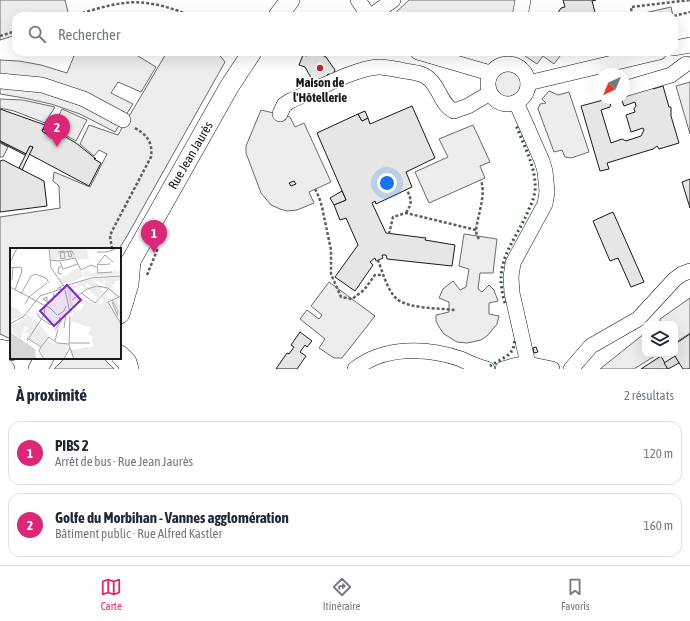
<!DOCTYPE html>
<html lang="fr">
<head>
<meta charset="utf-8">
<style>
  body { margin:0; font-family:"Asap Condensed",sans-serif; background:#f6f6f7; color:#1f2937 }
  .controls { position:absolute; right:12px; bottom:12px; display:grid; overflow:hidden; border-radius:8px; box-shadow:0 4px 16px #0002 }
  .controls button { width:36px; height:36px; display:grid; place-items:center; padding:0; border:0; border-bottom:1px solid #e0e1e3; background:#fff; color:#1f2937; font:20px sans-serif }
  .compass { position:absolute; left:594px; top:68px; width:36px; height:36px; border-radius:50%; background:#fff; box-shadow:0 4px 16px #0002; rotate:224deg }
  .you { position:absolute; left:387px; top:183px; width:14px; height:14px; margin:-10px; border:3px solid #fff; border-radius:50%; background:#1a73e8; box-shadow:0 0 0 6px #1a73e833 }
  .badge { display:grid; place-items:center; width:26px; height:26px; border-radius:50%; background:#db2777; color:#fff; font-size:13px; font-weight:700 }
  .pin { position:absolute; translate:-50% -33px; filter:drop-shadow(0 1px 2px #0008) }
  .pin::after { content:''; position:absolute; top:21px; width:14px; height:12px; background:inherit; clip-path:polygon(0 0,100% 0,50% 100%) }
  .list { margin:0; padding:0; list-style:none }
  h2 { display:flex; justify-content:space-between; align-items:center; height:52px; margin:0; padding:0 16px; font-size:17px }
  h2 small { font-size:13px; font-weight:400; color:#747a83 }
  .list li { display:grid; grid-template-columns:26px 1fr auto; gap:12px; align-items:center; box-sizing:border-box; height:64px; margin:0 8px 8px; padding:0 8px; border:1px solid #e0e1e3; border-radius:12px }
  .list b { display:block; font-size:15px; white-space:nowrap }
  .list p { margin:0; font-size:13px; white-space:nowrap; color:#747a83 }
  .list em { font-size:13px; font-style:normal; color:#747a83 }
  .icon { flex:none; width:22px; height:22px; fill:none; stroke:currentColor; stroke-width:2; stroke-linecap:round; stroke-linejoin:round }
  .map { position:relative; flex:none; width:690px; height:369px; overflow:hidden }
  .search { position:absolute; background:#fff; box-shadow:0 4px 16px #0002; left:12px; right:12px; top:12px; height:44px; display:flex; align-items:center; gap:10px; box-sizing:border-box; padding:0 14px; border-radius:12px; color:#747a83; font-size:15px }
  .sheet { height:196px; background:#fff }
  nav { display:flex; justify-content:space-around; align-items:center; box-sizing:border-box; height:56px; border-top:1px solid #e0e1e3; background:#fff; font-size:11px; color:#747a83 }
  nav a { display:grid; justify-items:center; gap:2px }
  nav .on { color:#db2777 }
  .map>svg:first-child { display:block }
</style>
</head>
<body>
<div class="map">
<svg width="690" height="369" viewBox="0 0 690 369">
  <rect width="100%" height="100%" fill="#fff"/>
  <g fill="#ededed" stroke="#6a6a6a">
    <polygon points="0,0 65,0 69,16 16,16 16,35 0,40"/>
    <polygon points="409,0 520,0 525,16 392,16"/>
    <polygon points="671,7 673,16 640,16 640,14"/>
    <polygon points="62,52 140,52 138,56 156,67 141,92 118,82 111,93 133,104 115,132 80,114 51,104 24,98 0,94 0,60 19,61 41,65 67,73 74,56"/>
    <polygon points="167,52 217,52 225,62 127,236 119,249 11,249 11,339 0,334 0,217 60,208 59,186 53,181 54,172 90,187 107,154 99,150 94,156 80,144 89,125 118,135"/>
    <polygon points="519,52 563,52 554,64 543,56 537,64"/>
    <circle cx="507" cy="84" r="15"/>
    <polygon points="690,82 690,134 676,86"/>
    <polygon points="549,91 558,95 569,92 589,152 571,158 565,157 562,150 554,152 538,109 540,104 546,103 542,99"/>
    <polygon points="0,99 23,100 55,107 45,123 14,111 0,108"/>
    <polygon points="62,109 87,120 76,141 53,128"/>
    <polygon points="261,110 290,117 295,127 304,123 331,182 309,192 314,203 297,210 287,211 280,209 271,205 261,193 246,153 246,146"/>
    <polygon points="473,125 490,162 480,166 485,178 429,203 415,172 448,157 439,139"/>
    <polygon points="0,143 8,147 3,157 0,157"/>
    <polygon points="464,234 497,239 493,273 480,273 478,289 482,292 489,285 494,290 498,301 489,303 489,314 499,316 497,324 487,336 481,340 467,343 457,342 444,334 439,327 436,321 436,315 449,312 449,302 439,298 443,289 453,281 460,290 466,287 469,269 459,266"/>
    <polygon points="329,282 375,316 342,358 334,358 319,348 325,339 300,319 307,310 319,319 320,318 322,315 311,306"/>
    <polygon points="690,298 690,333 675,343 675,324 661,324 660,319"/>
    <polygon points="645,333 645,354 658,354 634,369 600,369"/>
    <polygon points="65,358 103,358 114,369 54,369"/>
  </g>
  <g fill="#e6e6e6" stroke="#1a1a1a">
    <polygon points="563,0 596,0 592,1 596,16 556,16 561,8 565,7"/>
    <polygon points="309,52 320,52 322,55 326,57 335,70 333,75 328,74 325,78 314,83 305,67 299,65 303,55 307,56"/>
    <polygon points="652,86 653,89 663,86 669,107 671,107 671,116 679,143 659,149 657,146 653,149 607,163 609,169 600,171 581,106 607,99 609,99 611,102 610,107 601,110 611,143 622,139 626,141 641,136 644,130 643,128 631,132 626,115 635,112 634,109 636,106 635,102 624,106 621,98 624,98 624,96"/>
    <polygon points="412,106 435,158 406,172 412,187 376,204 375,201 372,203 386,233 426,238 425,240 455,245 452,266 387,259 386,255 382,255 383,258 376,261 375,258 370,262 373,265 355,291 335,277 358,245 346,218 340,220 334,205 346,200 317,133 358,114 362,121 368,118 370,124"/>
    <polygon points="0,109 45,125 42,131 48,135 52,129 76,143 96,159 95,158 94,159 101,163 89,186 29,154 33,147 30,146 26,154 0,141"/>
    <polygon points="365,111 368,118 362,121 358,114"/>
    <polygon points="43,129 50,133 48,135 42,131"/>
    <polygon points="0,141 26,154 25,155 0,142"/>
    <polygon points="30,146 33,147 22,170 19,168"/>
    <polygon points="3,160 44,181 47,206 0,212 0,161"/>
    <polygon points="690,179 690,208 682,182"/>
    <polygon points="294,181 296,184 291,186 289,183"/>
    <polygon points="342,191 346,200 334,205 330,198"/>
    <polygon points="613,212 644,282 631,287 618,258 610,261 593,221"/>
    <polygon points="300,332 312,341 307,347 305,345 300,352 306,356 297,369 276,369 287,353 289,354 294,347 291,345"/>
    <polygon points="690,334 690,369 683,369 673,354 675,354 675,344"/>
    <polygon points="536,347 538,352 534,353 533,348"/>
    <polygon points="661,356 668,369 641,369"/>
    <polygon points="675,356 679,363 668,369 664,363"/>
  </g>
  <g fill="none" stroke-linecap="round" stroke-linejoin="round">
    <defs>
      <g id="minor">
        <polyline points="358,0 369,16"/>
        <polyline points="371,16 393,0"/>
        <polyline points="520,16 523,0"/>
        <polyline points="674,48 690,45"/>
        <polyline points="418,52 490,73"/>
        <circle cx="508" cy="84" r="20"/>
        <polyline points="0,81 42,85 84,99 123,120"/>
        <polyline points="528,83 659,52"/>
        <polyline points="624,89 671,75 686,64"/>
        <polyline points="516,102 542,161 545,171 547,192 545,204 513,263 511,277 512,293 528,364 552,369"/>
        <path d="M280 114 284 105 290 101C312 92 358 66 381 67 389 68 397 69 405 71 413 72 422 73 428 78 440 87 440 104 454 111L468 106 490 93"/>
        <path d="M355 369C384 346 427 347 461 359 469 363 477 367 487 369"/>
        <polyline points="503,369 517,365 528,364"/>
        <polyline points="571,369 591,346 638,319 675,279 682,274 690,271"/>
      </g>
      <g id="major">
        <polyline points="278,16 290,0"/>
        <polyline points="120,274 131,261 229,87 252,52"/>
        <polyline points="120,314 129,284 131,261"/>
        <polyline points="0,349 11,351"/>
        <polyline points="120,355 127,362 129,369"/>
        <polyline points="0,366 5,369"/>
        <polyline points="38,369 44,358"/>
      </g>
    </defs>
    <use href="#minor" stroke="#1a1a1a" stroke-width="16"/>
    <use href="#major" stroke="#1a1a1a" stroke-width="20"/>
    <g stroke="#5f5f5f" stroke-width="2.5" stroke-dasharray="3 2" stroke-linecap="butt">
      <path d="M73 16C89 11 107 5 124 3 145 0 172 7 190 16"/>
      <polyline points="632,16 631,7 690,0"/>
      <polyline points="674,16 690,12"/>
      <polyline points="0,36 16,31"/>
      <polyline points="315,189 319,197 322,207 331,250 331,274 341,297 352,299 364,290 375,275 383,275"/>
      <path d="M406 213C412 203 412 201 407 190"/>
      <polyline points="389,234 393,217 406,213 476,230"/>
      <path d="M479 239C477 236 476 233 476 230 478 213 486 197 481 180"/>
      <path d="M112 249 110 236 112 231 151 157C153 141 146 134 133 127"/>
      <path d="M378 260C382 271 388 292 397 299 409 309 439 308 455 310"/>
      <polyline points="147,275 158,248"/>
    </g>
    <use href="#minor" stroke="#fff" stroke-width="15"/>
    <use href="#major" stroke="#fff" stroke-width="19"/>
    <g stroke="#2b5a34" stroke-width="3" stroke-dasharray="2 3" stroke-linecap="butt">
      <path d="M505 303C492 261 514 245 529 209 533 201 536 192 535 183 534 163 523 144 516 125"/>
      <polyline points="490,366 507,356 513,350 515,339"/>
    </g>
  </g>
  <circle fill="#c62828" stroke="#fff" stroke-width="1.5" cx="320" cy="68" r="4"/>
  <g text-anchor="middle" stroke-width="3" stroke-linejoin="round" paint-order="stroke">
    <g font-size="13" font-weight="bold" fill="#1a1a1a" stroke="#fff">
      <text x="320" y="87">Maison de<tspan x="320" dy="15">l'Hôtellerie</tspan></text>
    </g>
    <g font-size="13" fill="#1a1a1a" stroke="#fff">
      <text transform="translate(190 155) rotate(-60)" y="5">Rue Jean Jaurès</text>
    </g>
  </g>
  <g transform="translate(10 248)">
    <rect width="111" height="111" fill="#fff"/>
    <path d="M40 0H77L79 11H41ZM69 20 74 29 56 36 49 31ZM87 21V24L101 25 106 21 105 24 110 23 111 26 75 29 72 24 80 23V25H84ZM111 29V33H106L101 39 104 38 102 41 95 38V32L91 36 89 33H81L89 37 81 38 77 35 75 39H80L74 42 73 37 70 38V41L65 36 74 32ZM64 36 69 41 66 40H63L61 49 67 48 65 46 68 42 69 46 61 51 63 58H60L57 40ZM86 38 98 40 96 42 93 39 90 42 95 43 88 50 78 41ZM100 41 108 48 98 53 107 69 109 63 103 52H109L107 53 111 59V111H63L59 102 85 98 82 95 83 88 78 87 81 80 61 73 63 65 61 63H70L74 57 67 54 70 50 85 56 88 53 90 57 94 52 91 49 96 45 97 50 106 49 100 43 97 44ZM0 57 15 67 0 73ZM17 66 28 74 39 88 37 92 45 96H58L55 111H34L30 103 31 99 19 90 20 87 15 84 18 80 15 78 11 91 0 83V77L9 74Z" fill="#ededed"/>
    <path d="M0 84 25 101 26 111H0Z" fill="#d7d7d7"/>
    <path fill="none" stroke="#a3a3a3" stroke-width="1" d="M39 0 41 20 53 37M58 3 59 9 62 8 60 3M48 4 54 3V4L55 10 51 11 50 5 54 4 62 3 64 7M87 4H97L107 0M40 12 50 13 65 10 71 22 81 17 86 19M50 14 53 21 68 16M0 15 7 0M100 16 87 17 95 7 103 14M87 18 88 25 102 24M51 19H49L48 25 52 26M0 20 11 19 12 23M2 32 3 20M55 38 81 30 111 28M0 39 23 51M47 41 53 37 56 40 52 42 50 39M5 42 12 23M55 42 60 65M71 45 85 55 99 40M11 46 21 28 25 26 36 30 39 35M111 48 98 54 111 76M22 51 40 60 47 67M62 52 77 41 87 38 98 40 109 49M102 52 108 63 107 68M37 53V49L33 51 39 55M102 54 107 66M39 55 43 52 44 45M15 56 19 49 37 35M27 65 30 70 41 77M48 67 54 63 56 58M60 68 59 97 64 111M0 76 14 68 30 48 51 41M54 80 56 65M45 82 51 73 49 69M17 90 31 99M17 93 34 67 35 59M45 93 48 81M60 95H80M31 99 39 89 47 95 59 96M31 99 29 103 34 111M54 111 60 100"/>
    <path fill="#7b2cbf" fill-opacity="0.15" stroke="#7b2cbf" stroke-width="2" d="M57 37 71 52 44 78 30 63Z"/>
    <rect width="111" height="111" fill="none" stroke="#1a1a1a" stroke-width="2"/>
  </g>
</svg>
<div class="controls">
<button><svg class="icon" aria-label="layers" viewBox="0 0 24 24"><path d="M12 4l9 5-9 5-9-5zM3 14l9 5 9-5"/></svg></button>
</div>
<svg class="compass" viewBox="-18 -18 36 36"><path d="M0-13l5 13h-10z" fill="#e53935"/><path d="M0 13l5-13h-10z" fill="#747a83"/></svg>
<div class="you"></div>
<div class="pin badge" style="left:154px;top:253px">1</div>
<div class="pin badge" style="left:57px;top:147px">2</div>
<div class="search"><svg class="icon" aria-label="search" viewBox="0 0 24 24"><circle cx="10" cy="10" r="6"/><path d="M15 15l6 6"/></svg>Rechercher</div>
</div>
<section class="sheet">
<h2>À proximité<small>2 résultats</small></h2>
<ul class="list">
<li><span class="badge">1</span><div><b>PIBS 2</b><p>Arrêt de bus · Rue Jean Jaurès</p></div><em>120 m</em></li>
<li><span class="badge">2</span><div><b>Golfe du Morbihan - Vannes agglomération</b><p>Bâtiment public · Rue Alfred Kastler</p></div><em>160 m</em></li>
</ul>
</section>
<nav>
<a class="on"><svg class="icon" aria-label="map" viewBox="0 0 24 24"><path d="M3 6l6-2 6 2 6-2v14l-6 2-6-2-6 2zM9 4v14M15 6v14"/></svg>Carte</a>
<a><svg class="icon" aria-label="directions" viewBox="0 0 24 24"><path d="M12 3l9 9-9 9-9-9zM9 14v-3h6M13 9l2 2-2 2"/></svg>Itinéraire</a>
<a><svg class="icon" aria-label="saved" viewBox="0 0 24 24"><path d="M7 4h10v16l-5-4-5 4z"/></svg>Favoris</a>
</nav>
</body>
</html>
